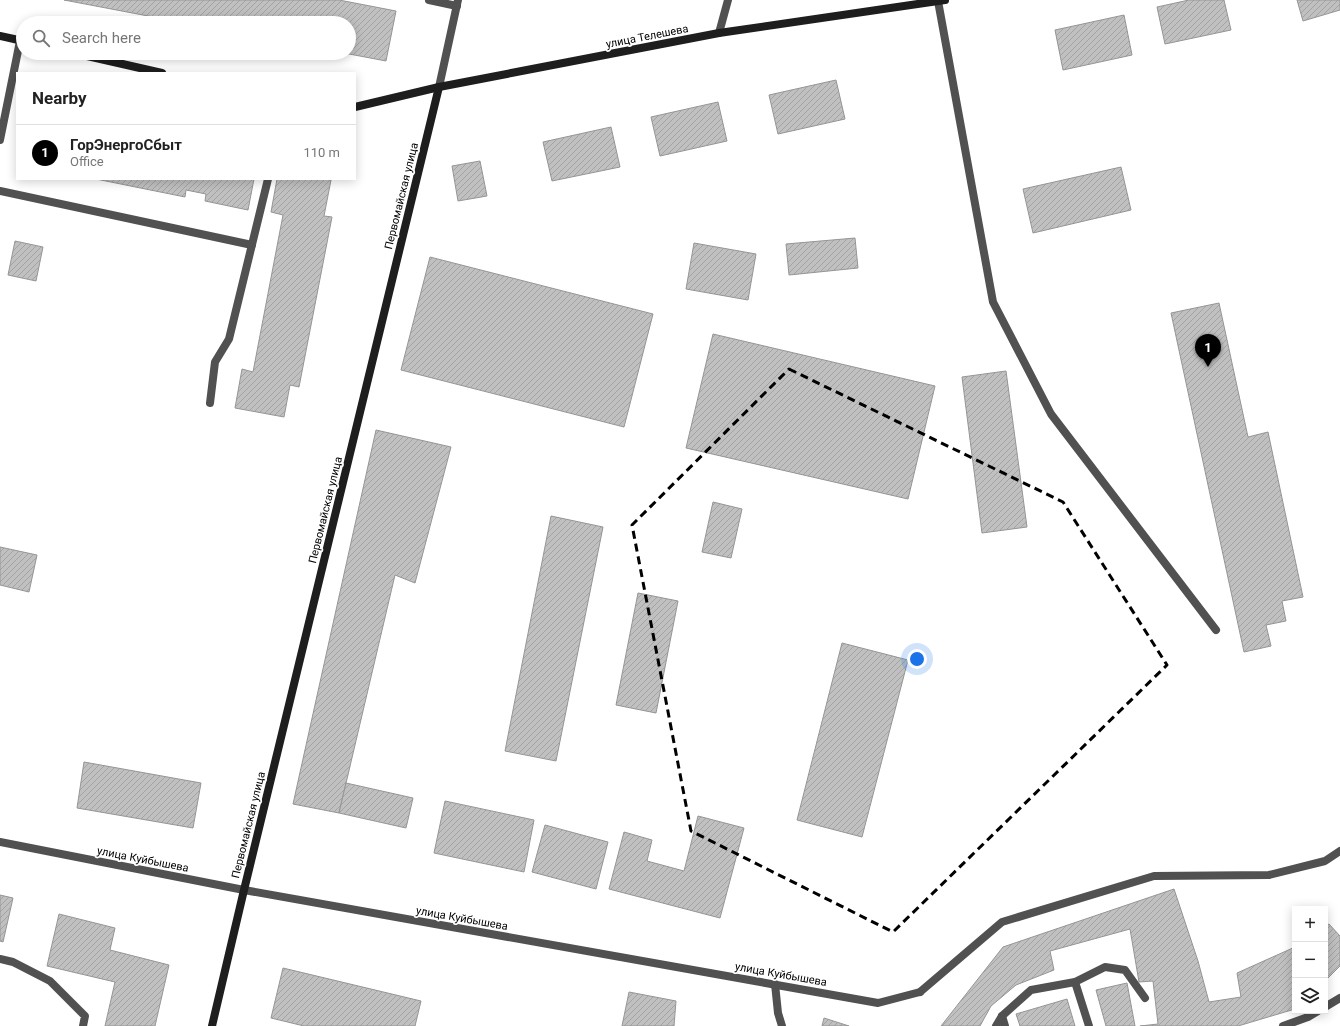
<!DOCTYPE html>
<html lang="en">
<head>
<meta charset="utf-8">
<style>
  body { margin:0; font-family:Roboto,sans-serif; background:#f2f2f2; color:#222 }
  .controls { position:absolute; right:12px; bottom:12px; display:grid; overflow:hidden; border-radius:0px; box-shadow:0 2px 10px #0003 }
  .controls button { width:36px; height:36px; display:grid; place-items:center; padding:0; border:0; border-bottom:1px solid #e0e0e0; background:#fff; color:#222; font:20px sans-serif }
  .you { position:absolute; left:917px; top:659px; width:14px; height:14px; margin:-10px; border:3px solid #fff; border-radius:50%; background:#1a73e8; box-shadow:0 0 0 6px #1a73e833 }
  .badge { display:grid; place-items:center; width:26px; height:26px; border-radius:50%; background:#000; color:#fff; font-size:13px; font-weight:700 }
  .pin { position:absolute; translate:-50% -33px; filter:drop-shadow(0 1px 2px #0008) }
  .pin::after { content:''; position:absolute; top:21px; width:14px; height:12px; background:inherit; clip-path:polygon(0 0,100% 0,50% 100%) }
  .list { margin:0; padding:0; list-style:none }
  h2 { display:flex; justify-content:space-between; align-items:center; height:52px; margin:0; padding:0 16px; font-size:17px }
  h2 small { font-size:13px; font-weight:400; color:#767676 }
  .list li { display:grid; grid-template-columns:26px 1fr auto; gap:12px; align-items:center; box-sizing:border-box; height:56px; padding:0 16px; border-top:1px solid #e0e0e0 }
  .list b { display:block; font-size:15px; white-space:nowrap }
  .list p { margin:0; font-size:13px; white-space:nowrap; color:#767676 }
  .list em { font-size:13px; font-style:normal; color:#767676 }
  .icon { flex:none; width:22px; height:22px; fill:none; stroke:currentColor; stroke-width:2; stroke-linecap:round; stroke-linejoin:round }
  .map { position:relative; flex:none; width:1340px; height:1026px; overflow:hidden }
  .search { position:absolute; background:#fff; box-shadow:0 2px 10px #0003; left:16px; top:16px; width:340px; height:44px; display:flex; align-items:center; gap:10px; box-sizing:border-box; padding:0 14px; border-radius:22px; color:#767676; font-size:15px }
  .panel { position:absolute; background:#fff; box-shadow:0 2px 10px #0003; left:16px; top:72px; width:340px; height:108px; border-radius:0px }
  .map>svg:first-child { display:block }
</style>
</head>
<body>
<div class="map">
<svg width="1340" height="1026" viewBox="0 0 1340 1026">
  <defs>
    <pattern id="building-hatch" width="6" height="6" patternUnits="userSpaceOnUse"><rect width="6" height="6" fill="#c0c0c0"/><path d="M-1 1l2-2M0 6l6-6M5 7l2-2" fill="none" stroke="#a3a3a3"/></pattern>
  </defs>
  <rect width="100%" height="100%" fill="#fff"/>
  <g fill="url(#building-hatch)" stroke="#959595">
    <polygon points="64,0 339,0 396,11 386,61 344,53 349,53 349,23 185,23"/>
    <polygon points="1189,0 1224,0 1231,30 1165,44 1157,7"/>
    <polygon points="1297,0 1340,0 1340,10 1303,21"/>
    <polygon points="1124,15 1132,55 1063,70 1055,30"/>
    <polygon points="836,80 845,119 778,134 769,95"/>
    <polygon points="718,102 727,141 660,156 651,117"/>
    <polygon points="611,127 620,167 552,181 543,142"/>
    <polygon points="480,161 487,196 458,201 452,166"/>
    <polygon points="1121,167 1131,210 1033,233 1023,189"/>
    <polygon points="96,179 254,179 248,210 205,201 206,194 186,190 185,197"/>
    <polygon points="277,179 325,179 331,180 324,216 332,217 299,387 290,385 284,417 235,408 242,369 253,372 283,215 271,212"/>
    <polygon points="855,238 858,268 789,275 786,244"/>
    <polygon points="15,241 43,247 36,281 8,275"/>
    <polygon points="694,243 756,254 748,300 686,289"/>
    <polygon points="430,257 653,314 624,427 401,370"/>
    <polygon points="1219,303 1248,437 1268,432 1303,597 1282,601 1286,621 1266,625 1271,646 1244,652 1171,313"/>
    <polygon points="713,334 935,386 908,499 686,448"/>
    <polygon points="1006,371 1027,527 982,533 962,377"/>
    <polygon points="376,430 451,447 415,583 395,575 339,813 293,804"/>
    <polygon points="713,502 742,509 731,558 702,552"/>
    <polygon points="551,516 603,527 556,761 505,751"/>
    <polygon points="0,547 37,555 29,592 0,585"/>
    <polygon points="638,593 678,601 656,713 616,705"/>
    <polygon points="842,643 908,660 862,837 797,820"/>
    <polygon points="84,762 201,783 193,828 77,808"/>
    <polygon points="346,783 413,798 406,828 339,813"/>
    <polygon points="445,801 534,820 524,872 434,853"/>
    <polygon points="698,816 744,828 720,918 609,889 624,832 652,840 647,861 684,871"/>
    <polygon points="545,825 608,842 596,889 532,872"/>
    <polygon points="1174,889 1198,961 1209,1002 1241,997 1237,973 1295,947 1295,1009 1238,1026 1140,1026 1158,1024 1153,981 1139,982 1130,929 1050,951 1054,970 1016,985 991,1006 980,1026 941,1026 1003,947"/>
    <polygon points="0,895 13,898 3,942 0,941"/>
    <polygon points="59,914 115,928 110,950 169,965 155,1026 105,1026 115,982 47,966"/>
    <polygon points="1329,924 1340,936 1340,966 1325,981 1325,926"/>
    <polygon points="283,968 421,1001 415,1026 304,1026 271,1018"/>
    <polygon points="1127,983 1135,1026 1106,1026 1096,990"/>
    <polygon points="629,992 676,1001 674,1026 622,1026"/>
    <polygon points="1067,999 1075,1026 1020,1026 1016,1014"/>
    <polygon points="824,1018 849,1026 822,1026"/>
  </g>
  <g fill="none" stroke-linecap="round" stroke-linejoin="round">
    <g stroke="#515151" stroke-width="8">
      <polyline points="429,0 457,6"/>
      <polyline points="938,1 993,302 1051,414 1216,630"/>
      <polyline points="0,140 20,41"/>
      <polyline points="0,191 252,245"/>
      <polyline points="210,403 215,362 229,339 268,179"/>
      <polyline points="0,959 13,962 50,981 85,1016 83,1026"/>
      <polyline points="1075,982 1089,1026"/>
      <polyline points="775,984 778,1013 782,1026"/>
      <polyline points="920,992 1002,922 1154,876 1269,875 1325,861 1340,851"/>
      <polyline points="1325,1007 1340,998"/>
      <polyline points="1002,1016 1005,1026"/>
      <polyline points="996,1026 1002,1016 1031,990 1075,982 1105,967 1125,970 1145,998"/>
      <polyline points="1283,1026 1308,1017 1318,1011"/>
    </g>
    <g stroke="#515151" stroke-width="8">
      <polyline points="719,33 728,0"/>
      <polyline points="439,87 458,0"/>
      <polyline points="0,842 244,890 878,1003 920,992"/>
    </g>
    <g stroke="#1e1e1e" stroke-width="8">
      <polyline points="0,36 23,41"/>
      <polyline points="74,53 162,73"/>
      <polyline points="355,107 439,87 719,33 945,0"/>
      <polyline points="212,1026 244,890 439,87"/>
    </g>
  </g>
  <path fill="none" stroke="#000" stroke-width="3" stroke-dasharray="8 5" stroke-linejoin="round" d="M789 369 1063 502 1167 665 893 932 691 831 632 525Z"/>
  <g text-anchor="middle" stroke-width="3.5" stroke-linejoin="round" paint-order="stroke">
    <g font-size="11" fill="#000" stroke="#fff">
      <text transform="translate(647 36) rotate(-11)" y="4">улица Телешева</text>
      <text transform="translate(401 196) rotate(-76)" y="4">Первомайская улица</text>
      <text transform="translate(325 510) rotate(-76)" y="4">Первомайская улица</text>
      <text transform="translate(248 825) rotate(-76)" y="4">Первомайская улица</text>
      <text transform="translate(143 859) rotate(11)" y="4">улица Куйбышева</text>
      <text transform="translate(462 918) rotate(10)" y="4">улица Куйбышева</text>
      <text transform="translate(781 974) rotate(10)" y="4">улица Куйбышева</text>
    </g>
  </g>
</svg>
<div class="controls">
<button>+</button>
<button>−</button>
<button><svg class="icon" aria-label="layers" viewBox="0 0 24 24"><path d="M12 4l9 5-9 5-9-5zM3 14l9 5 9-5"/></svg></button>
</div>
<div class="you"></div>
<div class="pin badge" style="left:1208px;top:367px">1</div>
<div class="search"><svg class="icon" aria-label="search" viewBox="0 0 24 24"><circle cx="10" cy="10" r="6"/><path d="M15 15l6 6"/></svg>Search here</div>
<section class="panel">
<h2>Nearby<small></small></h2>
<ul class="list">
<li><span class="badge">1</span><div><b>ГорЭнергоСбыт</b><p>Office</p></div><em>110 m</em></li>
</ul>
</section>
</div>
</body>
</html>
